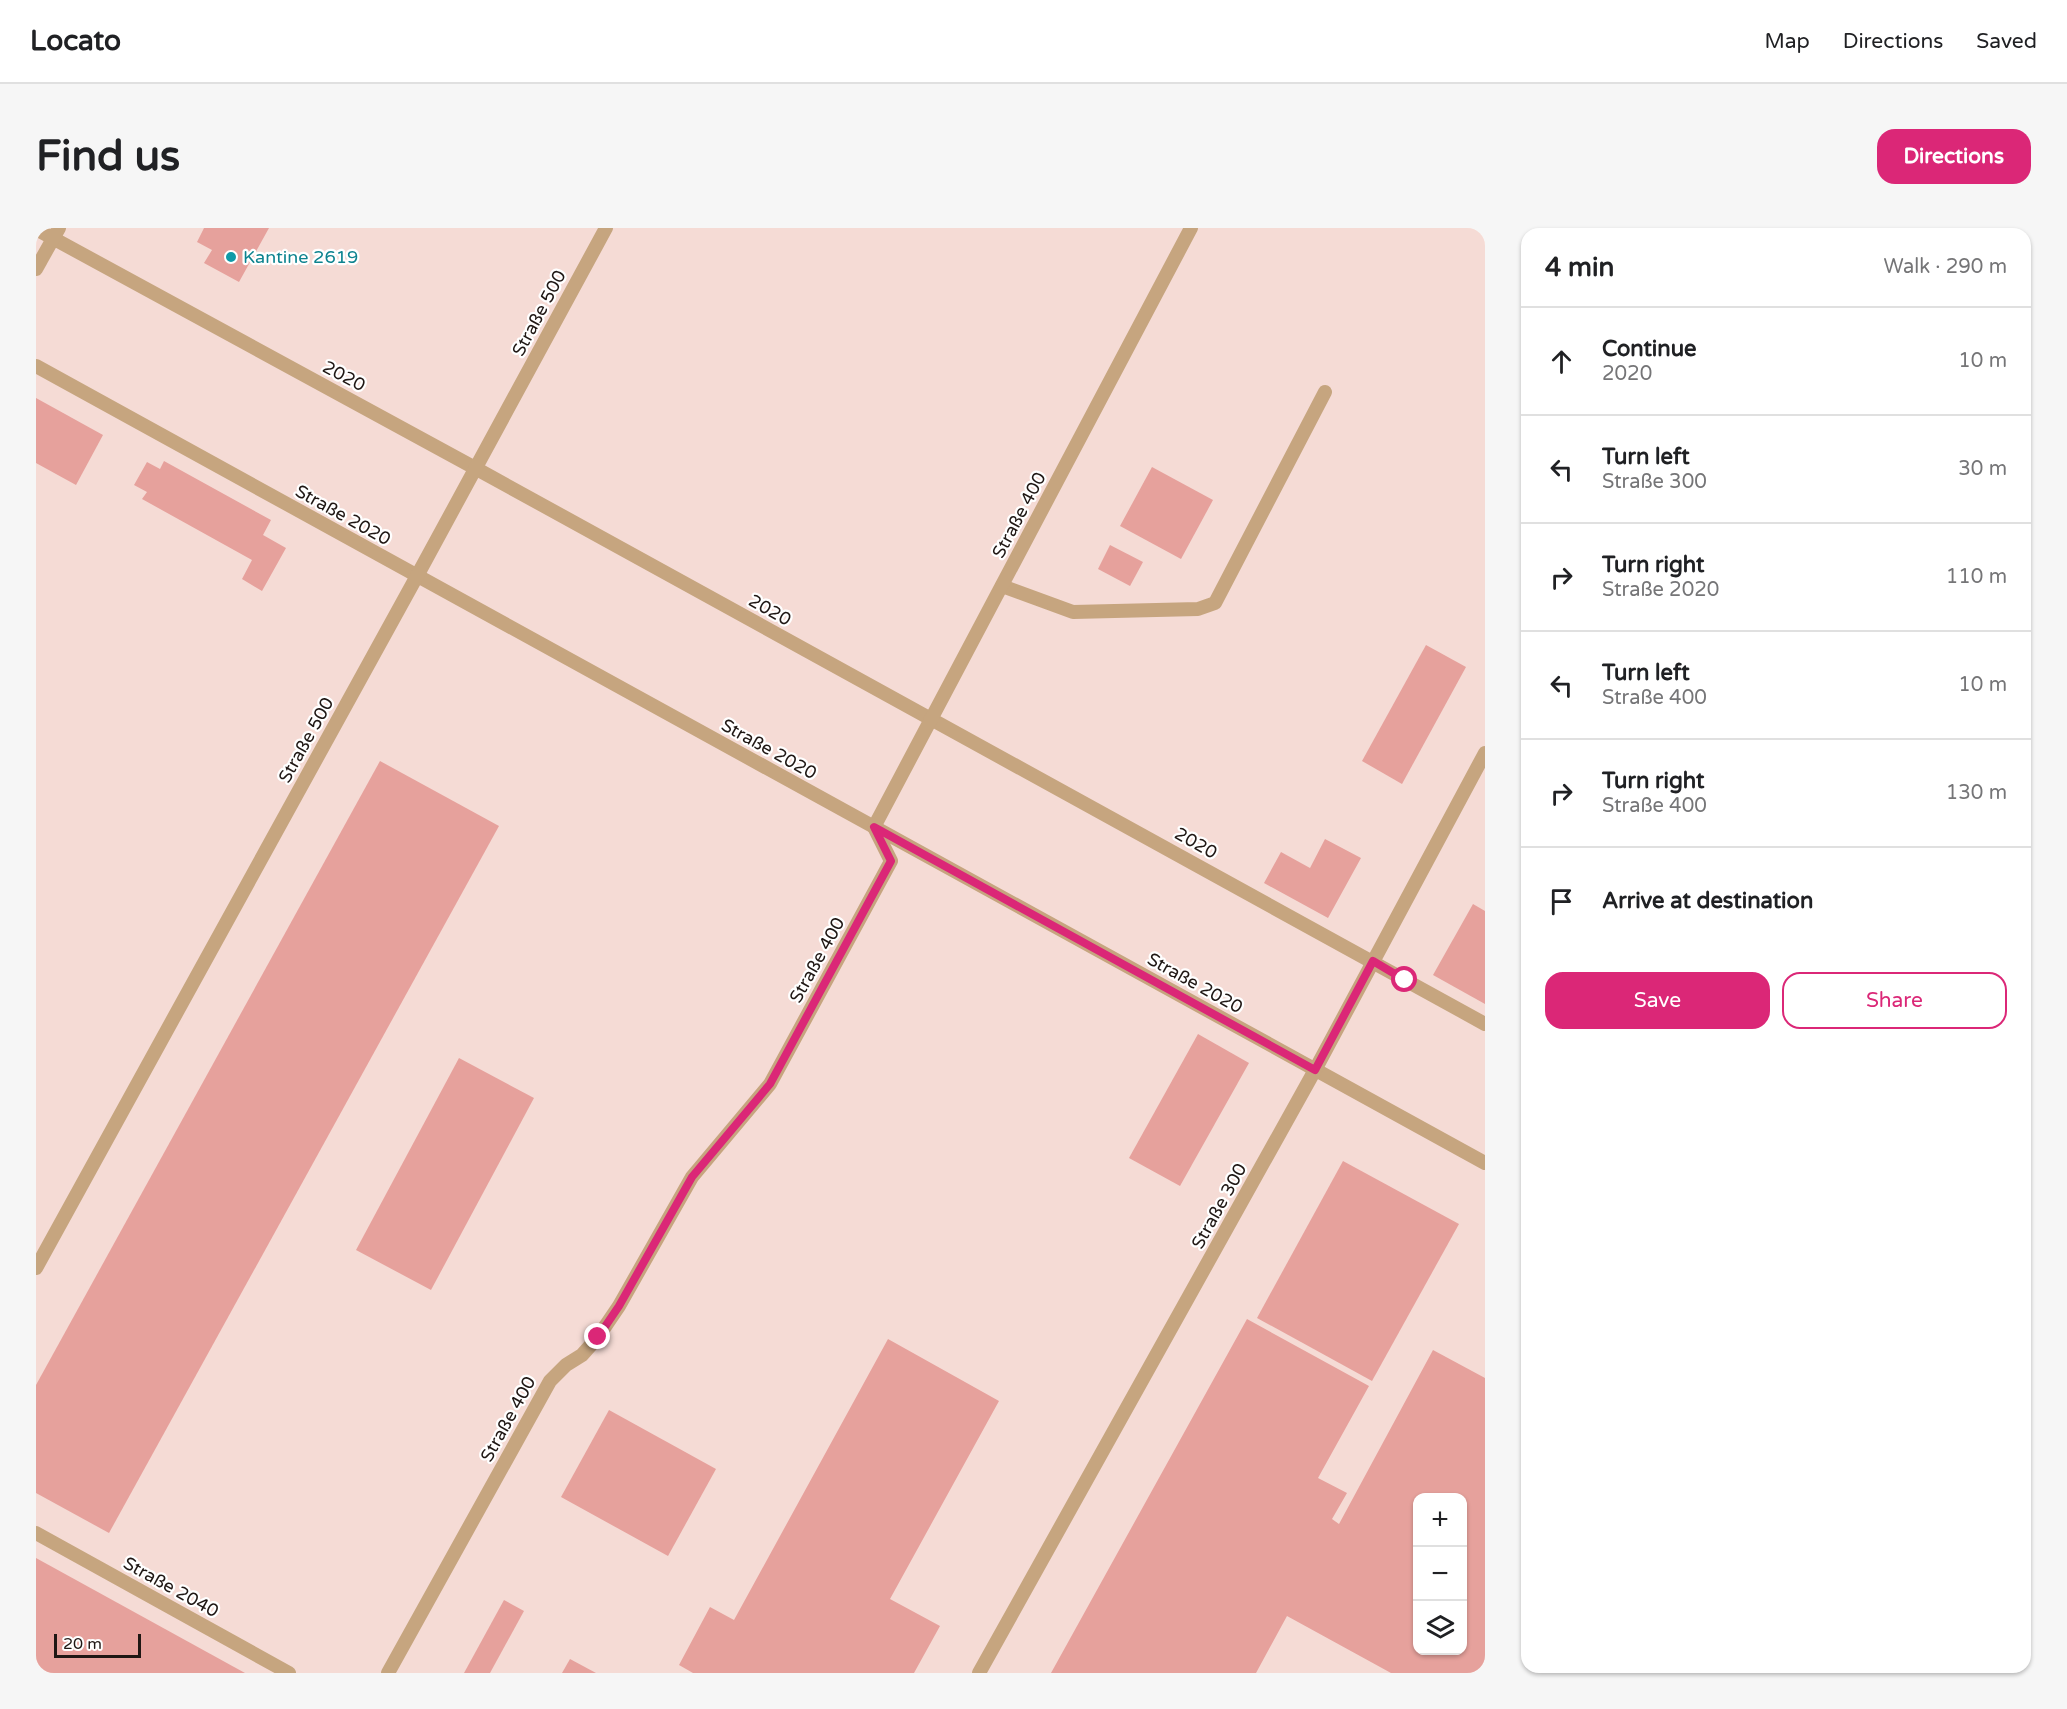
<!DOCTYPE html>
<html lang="en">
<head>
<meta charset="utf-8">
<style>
  body { margin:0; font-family:"Varela Round",sans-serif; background:#f6f6f6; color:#202124 }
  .controls { position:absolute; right:18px; bottom:18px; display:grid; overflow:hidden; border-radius:12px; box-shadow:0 2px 4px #0004 }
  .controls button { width:54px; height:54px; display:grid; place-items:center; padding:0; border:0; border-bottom:2px solid #e0e0e0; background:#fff; color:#202124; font:30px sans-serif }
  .scale { position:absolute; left:18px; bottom:15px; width:87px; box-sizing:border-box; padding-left:6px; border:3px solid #1f1714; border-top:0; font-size:16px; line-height:21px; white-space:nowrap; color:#1f1714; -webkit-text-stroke:4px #fff; paint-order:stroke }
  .stop { position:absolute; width:18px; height:18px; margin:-14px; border:4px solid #db2777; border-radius:50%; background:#fff }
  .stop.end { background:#db2777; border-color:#fff; box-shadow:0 2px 6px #0008 }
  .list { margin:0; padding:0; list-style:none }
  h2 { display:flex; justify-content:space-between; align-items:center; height:78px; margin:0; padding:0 24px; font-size:26px }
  h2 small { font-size:20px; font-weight:400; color:#757577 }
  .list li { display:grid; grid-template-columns:39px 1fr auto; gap:18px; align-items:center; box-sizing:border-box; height:108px; padding:0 24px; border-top:2px solid #e0e0e0 }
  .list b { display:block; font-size:22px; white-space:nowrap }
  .list p { margin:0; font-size:20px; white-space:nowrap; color:#757577 }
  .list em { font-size:20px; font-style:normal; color:#757577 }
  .actions { display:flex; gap:12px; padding:18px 24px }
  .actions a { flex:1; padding:14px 0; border:2px solid #db2777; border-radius:18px; text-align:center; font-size:21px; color:#db2777 }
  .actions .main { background:#db2777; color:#fff }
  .icon { flex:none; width:33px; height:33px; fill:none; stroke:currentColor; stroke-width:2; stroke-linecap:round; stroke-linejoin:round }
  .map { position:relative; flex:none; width:1449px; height:1445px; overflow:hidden; border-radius:18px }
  header { display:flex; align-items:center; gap:36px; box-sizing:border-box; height:84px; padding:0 30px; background:#fff; border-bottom:2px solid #e0e0e0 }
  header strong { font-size:28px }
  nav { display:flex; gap:33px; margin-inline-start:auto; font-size:21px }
  .intro { display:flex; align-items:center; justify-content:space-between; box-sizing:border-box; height:144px; padding:0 36px }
  h1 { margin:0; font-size:42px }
  .button { padding:15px 27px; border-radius:18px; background:#db2777; color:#fff; font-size:21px; font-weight:700 }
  main { display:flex; gap:36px; padding:0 36px }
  aside { flex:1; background:#fff; border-radius:18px; box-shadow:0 2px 4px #0004 }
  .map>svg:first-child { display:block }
</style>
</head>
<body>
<header>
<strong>Locato</strong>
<nav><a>Map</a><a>Directions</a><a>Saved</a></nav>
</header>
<div class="intro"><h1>Find us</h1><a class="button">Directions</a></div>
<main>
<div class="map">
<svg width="1449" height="1445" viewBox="0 0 1449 1445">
  <rect width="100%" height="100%" fill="#feebe4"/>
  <path fill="#f5dbd5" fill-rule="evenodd" d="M0 0H1449V1445H0ZM1382 1270H1426V1422H1382Z"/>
  <g fill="#e6a19c" fill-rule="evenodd">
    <polygon points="168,0 233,0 203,54 168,35 176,22 161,14"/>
    <polygon points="0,170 67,207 40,257 0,235"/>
    <polygon points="128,233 235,292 227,307 250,320 226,363 206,351 216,332 106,271 111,264 98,257 111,234 124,241"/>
    <polygon points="1116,239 1177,272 1145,331 1084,298"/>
    <polygon points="1074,317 1107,334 1094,358 1062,341"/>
    <polygon points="1390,417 1430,439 1366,556 1326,533"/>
    <polygon points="344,533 463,598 73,1305 0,1265 0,1157"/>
    <polygon points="1289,611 1325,630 1292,690 1228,655 1245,624 1274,640"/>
    <polygon points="1437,676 1449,683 1449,776 1397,747"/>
    <polygon points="1162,806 1213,835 1144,958 1093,930"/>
    <polygon points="423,830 498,870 395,1062 320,1022"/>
    <polygon points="1307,933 1423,996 1336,1153 1221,1090"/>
    <path d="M1211 1091 1333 1158 1282 1250 1311 1265 1296 1291 1303 1296 1397 1122 1449 1150V1445H1355L1251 1388 1220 1445H1015ZM1382 1270H1426V1422H1382Z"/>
    <polygon points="852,1111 963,1173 854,1371 904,1398 878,1445 657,1445 643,1437 674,1379 698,1392"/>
    <polygon points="573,1182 680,1241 632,1328 525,1269"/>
    <polygon points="0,1330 209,1445 0,1445"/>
    <polygon points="468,1372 488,1383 454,1445 428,1445"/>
    <polygon points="534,1431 560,1445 526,1445"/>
  </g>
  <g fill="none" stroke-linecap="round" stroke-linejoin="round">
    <g stroke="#c6a57f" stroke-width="14">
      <polyline points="0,1 439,240 1449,796"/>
      <polyline points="0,41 23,0"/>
      <polyline points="0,138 1449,935"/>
      <polyline points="966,358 1037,384 1162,381 1179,375 1289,164"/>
      <polyline points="0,1040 381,348 570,0"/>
      <polyline points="0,1305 253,1445"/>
      <polyline points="352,1445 514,1153 530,1137 546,1127 562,1109 583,1078 656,949 734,856 855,633 838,599 1155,0"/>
      <polyline points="943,1445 1279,842 1449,525"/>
    </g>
  </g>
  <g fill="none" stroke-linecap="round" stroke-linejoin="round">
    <polyline stroke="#db2777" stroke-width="8" points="562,1109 583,1078 656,949 734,856 855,633 838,599 1279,842 1337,733 1369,752"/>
  </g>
  <circle fill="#0f9aa8" stroke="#fff" stroke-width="2" cx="195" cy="29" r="6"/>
  <g text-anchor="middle" stroke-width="4.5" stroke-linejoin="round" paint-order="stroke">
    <g font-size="18" fill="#0d838f" stroke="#fff" text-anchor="start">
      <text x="207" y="35">Kantine 2619</text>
    </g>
    <g font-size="18" fill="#1f1714" stroke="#fff">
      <text transform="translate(503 85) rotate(-62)" y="6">Straße 500</text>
      <text transform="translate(308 148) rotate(28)" y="6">2020</text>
      <text transform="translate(307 287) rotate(29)" y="6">Straße 2020</text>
      <text transform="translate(983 287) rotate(-62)" y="6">Straße 400</text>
      <text transform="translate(734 382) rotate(29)" y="6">2020</text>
      <text transform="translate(270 512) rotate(-61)" y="6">Straße 500</text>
      <text transform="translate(733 521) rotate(29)" y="6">Straße 2020</text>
      <text transform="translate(1160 615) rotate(29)" y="6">2020</text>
      <text transform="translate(781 732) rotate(-61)" y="6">Straße 400</text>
      <text transform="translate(1159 755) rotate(29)" y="6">Straße 2020</text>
      <text transform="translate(1183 978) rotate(-61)" y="6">Straße 300</text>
      <text transform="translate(472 1191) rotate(-61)" y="6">Straße 400</text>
      <text transform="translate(135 1359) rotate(29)" y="6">Straße 2040</text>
    </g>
  </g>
</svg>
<div class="controls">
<button>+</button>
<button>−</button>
<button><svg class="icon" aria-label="layers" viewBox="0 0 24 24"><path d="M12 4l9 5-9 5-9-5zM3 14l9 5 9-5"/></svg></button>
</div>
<div class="scale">20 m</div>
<div class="stop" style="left:1369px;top:752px"></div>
<div class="stop end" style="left:562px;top:1109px"></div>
</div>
<aside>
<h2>4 min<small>Walk · 290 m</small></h2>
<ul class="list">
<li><svg class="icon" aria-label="ahead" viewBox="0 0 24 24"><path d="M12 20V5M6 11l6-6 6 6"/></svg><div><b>Continue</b><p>2020</p></div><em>10 m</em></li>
<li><svg class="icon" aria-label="left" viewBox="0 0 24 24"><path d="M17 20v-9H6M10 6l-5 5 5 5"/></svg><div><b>Turn left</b><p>Straße 300</p></div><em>30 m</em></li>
<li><svg class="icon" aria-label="right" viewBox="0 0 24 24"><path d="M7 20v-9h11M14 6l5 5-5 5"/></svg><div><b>Turn right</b><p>Straße 2020</p></div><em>110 m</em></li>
<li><svg class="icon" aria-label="left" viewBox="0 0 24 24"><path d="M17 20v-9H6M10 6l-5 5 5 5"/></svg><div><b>Turn left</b><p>Straße 400</p></div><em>10 m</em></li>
<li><svg class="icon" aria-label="right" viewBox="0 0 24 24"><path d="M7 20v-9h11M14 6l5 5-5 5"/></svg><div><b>Turn right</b><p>Straße 400</p></div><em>130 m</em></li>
<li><svg class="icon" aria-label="arrive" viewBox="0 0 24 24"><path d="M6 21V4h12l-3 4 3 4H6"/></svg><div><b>Arrive at destination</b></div></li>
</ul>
<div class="actions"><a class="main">Save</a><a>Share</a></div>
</aside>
</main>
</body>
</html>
